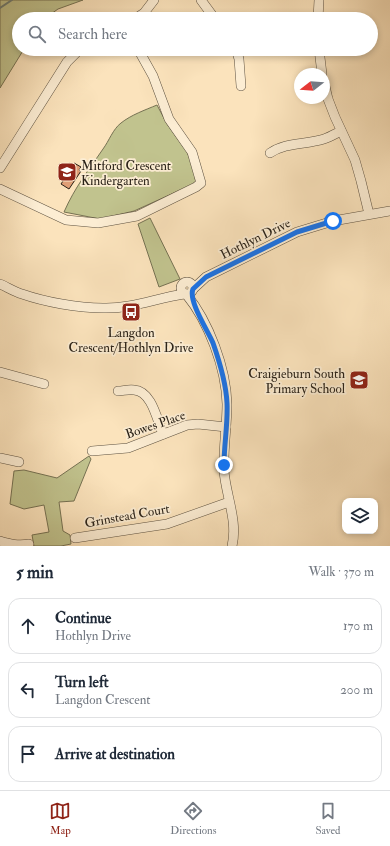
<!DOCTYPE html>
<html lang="en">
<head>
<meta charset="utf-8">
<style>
  body { margin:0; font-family:"IM FELL Double Pica",serif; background:#f6f6f7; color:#1f2937 }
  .controls { position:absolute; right:12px; bottom:12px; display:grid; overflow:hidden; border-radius:8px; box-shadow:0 2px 6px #0003 }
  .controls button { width:36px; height:36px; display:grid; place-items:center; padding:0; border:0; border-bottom:1px solid #e0e1e3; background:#fff; color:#1f2937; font:20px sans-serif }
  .compass { position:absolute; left:294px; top:68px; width:36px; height:36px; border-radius:50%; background:#fff; box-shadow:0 2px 6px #0003; rotate:253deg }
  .stop { position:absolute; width:12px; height:12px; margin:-9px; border:3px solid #1a73e8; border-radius:50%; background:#fff }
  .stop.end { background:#1a73e8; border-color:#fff; box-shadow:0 1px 4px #0008 }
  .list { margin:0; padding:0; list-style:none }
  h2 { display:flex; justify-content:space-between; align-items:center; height:52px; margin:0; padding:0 16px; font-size:17px }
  h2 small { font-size:13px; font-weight:400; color:#747a83 }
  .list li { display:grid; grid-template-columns:26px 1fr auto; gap:12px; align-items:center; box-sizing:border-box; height:56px; margin:0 8px 8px; padding:0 8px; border:1px solid #e0e1e3; border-radius:12px }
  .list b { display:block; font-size:15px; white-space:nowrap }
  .list p { margin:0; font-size:13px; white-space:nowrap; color:#747a83 }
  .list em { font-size:13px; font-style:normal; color:#747a83 }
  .icon { flex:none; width:22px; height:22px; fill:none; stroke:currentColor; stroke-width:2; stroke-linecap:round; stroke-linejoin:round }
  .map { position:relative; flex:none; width:390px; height:546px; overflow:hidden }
  .search { position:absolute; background:#fff; box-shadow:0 2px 6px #0003; left:12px; right:12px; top:12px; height:44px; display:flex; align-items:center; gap:10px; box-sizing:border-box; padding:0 14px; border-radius:22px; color:#747a83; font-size:15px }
  .sheet { height:244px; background:#fff }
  nav { display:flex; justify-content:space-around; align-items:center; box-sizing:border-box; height:56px; border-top:1px solid #e0e1e3; background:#fff; font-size:11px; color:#747a83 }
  nav a { display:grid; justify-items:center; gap:2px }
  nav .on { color:#8f2418 }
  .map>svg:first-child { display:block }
</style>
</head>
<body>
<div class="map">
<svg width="390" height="546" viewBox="0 0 390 546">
  <rect width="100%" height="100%" fill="#fbe3bc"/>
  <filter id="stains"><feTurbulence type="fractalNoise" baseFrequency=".005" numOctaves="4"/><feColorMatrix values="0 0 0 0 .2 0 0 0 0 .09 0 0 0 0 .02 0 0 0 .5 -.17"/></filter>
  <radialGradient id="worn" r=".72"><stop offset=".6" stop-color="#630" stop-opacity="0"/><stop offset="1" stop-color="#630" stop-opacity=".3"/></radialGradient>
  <g fill="#c1c38e" stroke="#767253">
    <polygon points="0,0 83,0 58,9 44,19 19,19 19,49 24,49 0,88"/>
    <path d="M157 105 167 124 187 152 193 166 196 183 134 211 100 219 64 212C75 187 88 171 103 149 109 141 113 129 121 123 131 115 145 110 157 105Z"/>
    <polygon points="150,218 180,279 159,287 138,224"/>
    <polygon points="89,456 91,459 74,501 59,502 63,531 70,535 71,544 61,546 34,546 32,535 49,532 44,505 24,509 10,504 14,471 24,470 57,478"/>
  </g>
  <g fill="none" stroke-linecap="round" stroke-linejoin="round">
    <polyline stroke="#707f77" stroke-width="2" points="0,8 12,0"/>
  </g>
  <polygon fill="#df9e76" stroke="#2a2218" points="69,163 73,166 74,163 81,167 79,170 81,171 69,189 61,184 65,178 61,175"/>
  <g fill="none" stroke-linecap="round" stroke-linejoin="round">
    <defs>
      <g id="minor">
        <polyline points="201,0 215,19"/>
        <polyline points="135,19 144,13 154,0"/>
        <polyline points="318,19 319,0"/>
        <polyline points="236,49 239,59 241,86"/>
        <polyline points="319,49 322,74"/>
        <polyline points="324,82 328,99 335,117 355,160 361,181 369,214"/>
        <path d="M270 153C286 142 305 145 324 139 330 137 335 134 341 131"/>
        <polyline points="0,168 67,62 80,49"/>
        <polyline points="0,189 66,220 98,223 137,216 196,187 201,183 192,152 169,119 153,76 138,49"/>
        <circle cx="187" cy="288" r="6"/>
        <path d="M0 284C7 287 15 292 22 294 45 302 78 308 103 308 130 309 157 298 184 294"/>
        <polyline points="193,289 206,277 297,232 333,221 390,211"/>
        <path d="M186 294C209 322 226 368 227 404 227 426 223 449 224 471 226 496 238 521 232 546"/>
        <polyline points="0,372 44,384"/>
        <path d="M118 391C123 391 129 389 134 390 152 391 157 420 163 434"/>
        <polyline points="92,451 128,448 187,425 198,424 226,427"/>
        <polyline points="0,458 19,462"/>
        <polyline points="75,538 167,524 229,502"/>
        <path d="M0 541C10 544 18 546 29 544"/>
      </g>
    </defs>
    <use href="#minor" stroke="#5e5241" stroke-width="10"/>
    <use href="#minor" stroke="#fcedd3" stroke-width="9"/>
  </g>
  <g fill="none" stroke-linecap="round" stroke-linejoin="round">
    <path stroke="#1a73e8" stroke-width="5" d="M224 465C224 444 228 424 227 403 226 382 220 363 213 343 208 331 188 301 193 289L206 277 297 232 333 221"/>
  </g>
  <defs>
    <symbol id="school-square" viewBox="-11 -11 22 22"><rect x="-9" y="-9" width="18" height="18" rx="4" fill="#8f2418" stroke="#fcedd3"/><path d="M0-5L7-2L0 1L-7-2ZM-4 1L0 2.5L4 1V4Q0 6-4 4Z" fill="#fff"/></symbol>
    <symbol id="bus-square" viewBox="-11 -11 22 22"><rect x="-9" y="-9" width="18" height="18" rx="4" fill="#8f2418" stroke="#fcedd3"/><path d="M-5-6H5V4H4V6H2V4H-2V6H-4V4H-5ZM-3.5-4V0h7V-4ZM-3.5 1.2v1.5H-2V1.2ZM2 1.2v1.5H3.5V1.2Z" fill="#fff"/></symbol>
  </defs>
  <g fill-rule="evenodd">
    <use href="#school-square" x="56" y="161" width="22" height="22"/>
    <use href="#bus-square" x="120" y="301" width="22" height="22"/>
    <use href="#school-square" x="348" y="369" width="22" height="22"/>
  </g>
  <g text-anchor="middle" stroke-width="3.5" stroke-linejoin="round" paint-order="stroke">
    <g font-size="13" fill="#2a2218" stroke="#fcedd3" text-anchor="start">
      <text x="81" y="170">Mitford Crescent<tspan x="81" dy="15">Kindergarten</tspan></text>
      <text x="131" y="337" text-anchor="middle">Langdon<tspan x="131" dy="15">Crescent/Hothlyn Drive</tspan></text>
      <text x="345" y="378" text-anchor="end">Craigieburn South<tspan x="345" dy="15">Primary School</tspan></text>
    </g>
    <g font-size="13" fill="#2a2218" stroke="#fcedd3">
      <text transform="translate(255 238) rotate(-26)" y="5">Hothlyn Drive</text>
      <text transform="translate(155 424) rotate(-19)" y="5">Bowes Place</text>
      <text transform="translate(127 515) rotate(-10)" y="5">Grinstead Court</text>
    </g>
  </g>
  <rect width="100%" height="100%" filter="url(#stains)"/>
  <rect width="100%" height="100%" fill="url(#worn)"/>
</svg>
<div class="controls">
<button><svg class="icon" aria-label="layers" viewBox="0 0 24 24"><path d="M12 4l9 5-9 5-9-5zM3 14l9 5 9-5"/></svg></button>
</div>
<svg class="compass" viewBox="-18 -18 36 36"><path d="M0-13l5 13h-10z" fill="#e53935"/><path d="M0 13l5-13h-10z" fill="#747a83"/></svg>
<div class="stop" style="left:333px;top:221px"></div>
<div class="stop end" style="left:224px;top:465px"></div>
<div class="search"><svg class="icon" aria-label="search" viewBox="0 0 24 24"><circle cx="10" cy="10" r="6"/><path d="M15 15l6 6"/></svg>Search here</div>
</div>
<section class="sheet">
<h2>5 min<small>Walk · 370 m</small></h2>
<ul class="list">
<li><svg class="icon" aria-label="ahead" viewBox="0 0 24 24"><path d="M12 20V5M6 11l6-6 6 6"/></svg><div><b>Continue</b><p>Hothlyn Drive</p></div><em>170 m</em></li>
<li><svg class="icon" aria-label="left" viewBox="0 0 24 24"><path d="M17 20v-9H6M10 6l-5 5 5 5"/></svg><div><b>Turn left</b><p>Langdon Crescent</p></div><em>200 m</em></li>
<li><svg class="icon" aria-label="arrive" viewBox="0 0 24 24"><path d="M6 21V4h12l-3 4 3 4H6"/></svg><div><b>Arrive at destination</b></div></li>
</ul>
</section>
<nav>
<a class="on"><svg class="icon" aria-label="map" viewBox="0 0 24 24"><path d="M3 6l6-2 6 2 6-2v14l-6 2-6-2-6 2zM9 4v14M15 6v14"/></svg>Map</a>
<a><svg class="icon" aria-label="directions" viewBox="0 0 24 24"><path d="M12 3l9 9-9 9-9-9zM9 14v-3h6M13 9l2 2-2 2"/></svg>Directions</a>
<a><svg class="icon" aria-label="saved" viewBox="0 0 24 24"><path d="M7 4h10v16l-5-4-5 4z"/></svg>Saved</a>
</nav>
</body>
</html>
